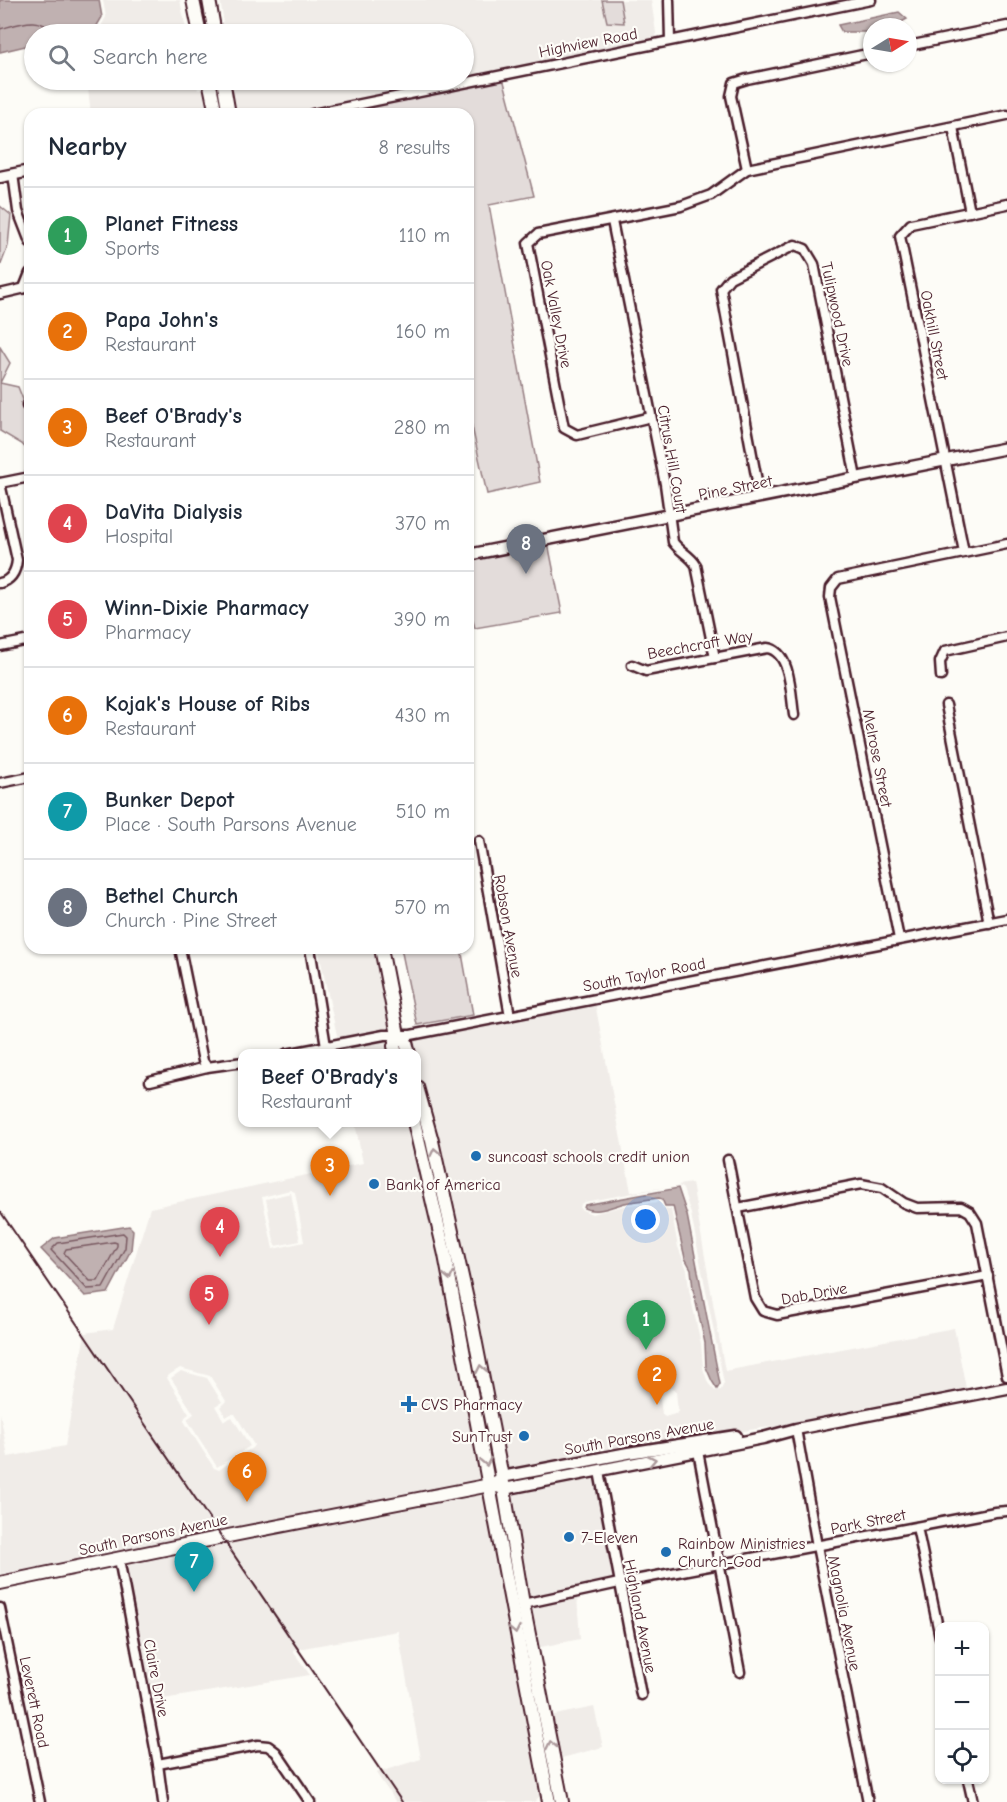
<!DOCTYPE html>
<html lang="en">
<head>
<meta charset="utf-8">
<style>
  body { margin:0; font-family:"Comic Neue",sans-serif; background:#f6f6f7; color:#1f2937 }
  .controls { position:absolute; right:18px; bottom:18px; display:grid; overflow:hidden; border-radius:12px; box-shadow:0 2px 4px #0004 }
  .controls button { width:54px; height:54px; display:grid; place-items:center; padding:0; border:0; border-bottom:2px solid #e0e1e3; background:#fff; color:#1f2937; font:30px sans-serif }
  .compass { position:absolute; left:863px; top:18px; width:54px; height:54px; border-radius:50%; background:#fff; box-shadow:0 2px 4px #0004; rotate:79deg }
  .you { position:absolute; left:646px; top:1220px; width:21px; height:21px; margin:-15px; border:4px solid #fff; border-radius:50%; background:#1a73e8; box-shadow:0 0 0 9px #1a73e833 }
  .badge { display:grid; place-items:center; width:39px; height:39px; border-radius:50%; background:#d93025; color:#fff; font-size:20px; font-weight:700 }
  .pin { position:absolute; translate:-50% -50px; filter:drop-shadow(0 2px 3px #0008) }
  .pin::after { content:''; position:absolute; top:32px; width:21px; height:18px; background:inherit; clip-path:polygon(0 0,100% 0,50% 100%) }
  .popup { position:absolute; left:238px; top:1049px; width:183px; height:78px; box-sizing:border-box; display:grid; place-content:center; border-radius:12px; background:#fff; filter:drop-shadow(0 2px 4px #0005); font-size:20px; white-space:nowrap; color:#747a83 }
  .popup b { font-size:22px; color:#1f2937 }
  .popup::after { content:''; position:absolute; left:50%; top:100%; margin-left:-12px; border:12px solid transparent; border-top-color:#fff }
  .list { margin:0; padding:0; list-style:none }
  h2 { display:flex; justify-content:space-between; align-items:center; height:78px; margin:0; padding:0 24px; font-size:26px }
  h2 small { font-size:20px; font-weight:400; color:#747a83 }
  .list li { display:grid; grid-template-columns:39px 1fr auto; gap:18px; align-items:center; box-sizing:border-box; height:96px; padding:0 24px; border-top:2px solid #e0e1e3 }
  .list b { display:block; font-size:22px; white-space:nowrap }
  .list p { margin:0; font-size:20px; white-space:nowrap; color:#747a83 }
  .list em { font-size:20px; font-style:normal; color:#747a83 }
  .icon { flex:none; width:33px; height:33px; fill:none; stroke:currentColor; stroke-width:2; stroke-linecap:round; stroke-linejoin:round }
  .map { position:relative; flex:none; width:1007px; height:1802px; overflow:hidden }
  .search { position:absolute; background:#fff; box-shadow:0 2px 4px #0004; left:24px; top:24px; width:450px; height:66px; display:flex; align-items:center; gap:15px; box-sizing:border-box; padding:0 21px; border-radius:33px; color:#747a83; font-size:22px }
  .panel { position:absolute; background:#fff; box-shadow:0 2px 4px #0004; left:24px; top:108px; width:450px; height:846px; border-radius:18px }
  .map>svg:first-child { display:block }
</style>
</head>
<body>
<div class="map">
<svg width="1007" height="1802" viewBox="0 0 1007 1802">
  <rect width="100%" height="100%" fill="#fdfcf7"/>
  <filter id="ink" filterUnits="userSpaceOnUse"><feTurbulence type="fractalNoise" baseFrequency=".0167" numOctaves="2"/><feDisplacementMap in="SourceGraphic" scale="12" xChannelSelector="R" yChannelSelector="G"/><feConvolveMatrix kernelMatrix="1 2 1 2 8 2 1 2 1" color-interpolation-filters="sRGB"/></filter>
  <g filter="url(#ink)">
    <g fill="#f0ece8" fill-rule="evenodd">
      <polygon points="103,0 180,0 187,34 89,34 103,30 102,24 106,17"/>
      <polygon points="220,0 651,0 657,39 464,78 464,34 221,34 223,17"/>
      <polygon points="87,80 196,80 198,90 205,89 212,114 91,114"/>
      <polygon points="228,80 458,80 294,114 234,114"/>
      <polygon points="318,948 376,948 393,1031 338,1040"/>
      <path d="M595 1003 631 1192 667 1187 584 1202 581 1204 580 1209 592 1214 628 1205 659 1202 663 1208 671 1209 678 1247 687 1270 689 1290 701 1344 703 1368 708 1383 715 1391 721 1390 724 1383 691 1214 683 1189 678 1185 692 1183 725 1371 954 1328 966 1388 891 1406 795 1425 762 1428 623 1450 505 1473 437 1140 417 1069V1054L413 1053 409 1039ZM671 1388 676 1391 678 1413 665 1417 662 1414 659 1392Z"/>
      <polygon points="384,1039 392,1039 391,1053 341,1053 339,1047"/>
      <polygon points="417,1102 448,1231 497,1474 493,1478 427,1154 417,1116"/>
      <path d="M355 1123H410L419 1156 485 1482 43 1570 29 1569 0 1574V1413L8 1457 65 1446 85 1333 113 1329 150 1208 363 1163ZM290 1190 295 1192 304 1242 273 1249 262 1197ZM180 1368 210 1376 226 1401 220 1407 226 1417 231 1414H235L254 1445 252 1448 219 1470 214 1468 184 1421 185 1417 189 1414 167 1378 169 1375Z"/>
      <polygon points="291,1193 300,1241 275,1246 266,1199"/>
      <polygon points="181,1371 207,1378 222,1402 215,1406 224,1421 232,1417 250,1446 217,1467 187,1419 194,1414 171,1378"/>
      <polygon points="595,1476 614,1580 526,1599 509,1492"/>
      <polygon points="486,1490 543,1793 534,1802 396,1802 376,1773 421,1759 398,1631 292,1650 310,1675 151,1701 124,1562"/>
      <polygon points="577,1596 580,1639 536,1648 528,1607"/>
      <polygon points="594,1707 603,1747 558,1759 550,1716"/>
    </g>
    <g fill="#e3dcda" stroke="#967e82" stroke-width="1.5">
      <polygon points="602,0 620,0 624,23 607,22"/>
      <polygon points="503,78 534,196 489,205 540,482 487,494 468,409 468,114 337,113"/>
      <polygon points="0,206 11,215 8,246 0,267"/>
      <polygon points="0,347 10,363 0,383 18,387 24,402 21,403 23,410 28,409 30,412 30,453 22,444 0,431"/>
      <polygon points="548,543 562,613 475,628 468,604 468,559"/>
      <polygon points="401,948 461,948 473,1015 417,1025"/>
    </g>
    <g fill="#c0b1b1" stroke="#91777b" stroke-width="1.5">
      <polygon points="0,0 99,0 102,17 95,29 74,34 34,34 34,44 0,52"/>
      <polygon points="899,12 907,19 892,27 872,27 872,32 842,32 838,25"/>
      <path d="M678 1188 687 1215 720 1384 717 1389 712 1381 706 1367 705 1343 693 1289 691 1269 685 1258 673 1206H665L662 1199 659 1198C649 1199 640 1201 630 1202 615 1204 599 1215 584 1208L585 1205Z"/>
      <polygon points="129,1226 133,1230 131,1250 108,1293 85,1296 41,1249 55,1238"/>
    </g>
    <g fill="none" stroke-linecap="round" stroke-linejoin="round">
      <g stroke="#795961" stroke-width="1.5">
        <path d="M0 29C19 24 41 14 54 34"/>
        <polygon points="123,1233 126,1236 125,1248 103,1288 87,1289 51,1250 58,1243"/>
        <polygon points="114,1242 117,1243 117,1246 98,1281 90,1281 64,1253 66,1249"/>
      </g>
      <defs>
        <g id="minor">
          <polyline points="669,0 670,40"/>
          <polyline points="908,46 1007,26"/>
          <polyline points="312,114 871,0"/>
          <polyline points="953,127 970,212"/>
          <polyline points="747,169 731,96 734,83 747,79 872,53"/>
          <polyline points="13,174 18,211 30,242"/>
          <path d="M612 221 665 484 673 542C679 551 690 555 696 565L715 658"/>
          <polyline points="24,288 30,273"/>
          <polyline points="0,294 30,287"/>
          <polyline points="27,406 30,405"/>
          <polyline points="651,417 577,435 564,428 528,243 538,234 681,206 711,195 747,169 1007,115"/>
          <path d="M0 483 17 560C16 571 12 580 0 583"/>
          <polyline points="0,483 30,477"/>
          <polyline points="760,497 721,289 730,278 795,245 805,249 814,264 856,478"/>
          <polyline points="964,552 900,236 911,224 1007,204"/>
          <polyline points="0,646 30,640"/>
          <path d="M632 665 646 671 767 648C791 651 791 695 794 715"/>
          <polyline points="941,676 940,662 945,651 1007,637"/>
          <polyline points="946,705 989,923"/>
          <polyline points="0,783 30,777"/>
          <polyline points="479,841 510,1016"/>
          <polyline points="899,939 830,597 831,588 838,579 1007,544"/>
          <polyline points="180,948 203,1061 207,1067"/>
          <polyline points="310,948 326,1046"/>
          <polyline points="286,1054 384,1035 411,1035 1007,919"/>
          <polyline points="150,1081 207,1067 243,1062"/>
          <polyline points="728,1160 755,1298 763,1311 777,1315 988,1276"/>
          <polyline points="738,1208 861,1184 882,1188 904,1203 917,1208 961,1207 970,1212 977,1223 1007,1376"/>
          <polyline points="796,1429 817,1546 868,1802"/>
          <polyline points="697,1446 740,1672"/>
          <polyline points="599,1471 641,1695"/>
          <polyline points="917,1527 940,1637"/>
          <polyline points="119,1559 158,1764 163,1802"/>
          <polyline points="523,1604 619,1583 995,1512 1007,1511"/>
          <polyline points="0,1608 40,1802"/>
          <polyline points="158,1764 258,1745 268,1746 276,1752 310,1802"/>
          <polyline points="968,1780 973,1802"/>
        </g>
        <g id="tertiary">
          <polyline points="0,177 30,171"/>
          <polyline points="468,555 1007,448"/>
          <polyline points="495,1482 502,1477 628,1453 736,1436"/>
          <polyline points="496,1487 504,1489 763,1438 796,1429 1007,1388"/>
        </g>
        <g id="secondary">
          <polyline points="193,0 200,34"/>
          <polyline points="209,0 215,34"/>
          <polyline points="209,80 216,114"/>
          <polyline points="223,80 229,114"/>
          <polyline points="381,948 398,1035 394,1046 396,1054"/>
          <polyline points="398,1035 406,1042 409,1054"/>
          <polyline points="417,1087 432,1141 470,1313 502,1477 523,1604 562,1802"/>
          <polyline points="414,1122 445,1255 549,1802"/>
          <polyline points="0,1583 223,1537 490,1485"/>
        </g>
      </defs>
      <use href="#minor" stroke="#4a1f2b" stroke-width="13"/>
      <use href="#tertiary" stroke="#4a1f2b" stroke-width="15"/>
      <use href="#secondary" stroke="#4a1f2b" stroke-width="16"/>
      <use href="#minor" stroke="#fdfcf7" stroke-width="8"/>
      <use href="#tertiary" stroke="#fdfcf7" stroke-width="10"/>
      <use href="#secondary" stroke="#fdfcf7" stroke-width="12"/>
      <polyline stroke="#4a1f2b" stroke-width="2" points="0,1211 402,1802"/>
    </g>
    <defs><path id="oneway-chevron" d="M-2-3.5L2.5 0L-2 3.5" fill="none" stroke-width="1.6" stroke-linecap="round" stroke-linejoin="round" transform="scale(1.5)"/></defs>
    <g stroke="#ac999b">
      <use href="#oneway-chevron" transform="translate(435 1152) rotate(-102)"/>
      <use href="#oneway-chevron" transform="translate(449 1276) rotate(79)"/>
      <use href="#oneway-chevron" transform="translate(481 1369) rotate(-101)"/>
      <use href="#oneway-chevron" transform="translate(652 1460) rotate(-11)"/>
      <use href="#oneway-chevron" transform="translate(486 1462) rotate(79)"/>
      <use href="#oneway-chevron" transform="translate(515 1630) rotate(79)"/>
      <use href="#oneway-chevron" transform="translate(551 1745) rotate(-101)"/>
    </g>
  </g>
  <g fill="#1f6fb2" stroke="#fdfcf7" stroke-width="2">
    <circle cx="476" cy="1156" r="6"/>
    <circle cx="374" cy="1184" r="6"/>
    <path d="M406 1395h6v6h6v6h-6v6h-6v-6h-6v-6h6z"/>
    <circle cx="524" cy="1436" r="6"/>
    <circle cx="569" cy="1537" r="6"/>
    <circle cx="666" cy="1552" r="6"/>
  </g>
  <g text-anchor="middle" stroke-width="4.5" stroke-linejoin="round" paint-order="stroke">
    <g font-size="16" fill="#4a1f2b" stroke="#fdfcf7">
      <text transform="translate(588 42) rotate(-11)" y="6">Highview Road</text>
      <text transform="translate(557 314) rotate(79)" y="6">Oak Valley Drive</text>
      <text transform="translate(838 314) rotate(78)" y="6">Tulipwood Drive</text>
      <text transform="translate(935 335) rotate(79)" y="6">Oakhill Street</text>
      <text transform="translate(673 459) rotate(80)" y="6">Citrus Hill Court</text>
      <text transform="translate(735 487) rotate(-11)" y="6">Pine Street</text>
      <text transform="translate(700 644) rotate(-10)" y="6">Beechcraft Way</text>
      <text transform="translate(878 758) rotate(79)" y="6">Melrose Street</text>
      <text transform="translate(509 926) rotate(80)" y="6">Robson Avenue</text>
      <text transform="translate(644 974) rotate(-11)" y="6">South Taylor Road</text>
      <text transform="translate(814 1293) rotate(-10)" y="6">Dab Drive</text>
      <text transform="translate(639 1436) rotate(-10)" y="6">South Parsons Avenue</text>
      <text transform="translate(868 1521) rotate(-11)" y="6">Park Street</text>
      <text transform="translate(153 1534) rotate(-12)" y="6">South Parsons Avenue</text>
      <text transform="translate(845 1613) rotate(79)" y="6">Magnolia Avenue</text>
      <text transform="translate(641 1616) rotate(79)" y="6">Highland Avenue</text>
      <text transform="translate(157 1678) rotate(79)" y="6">Claire Drive</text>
      <text transform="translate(35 1702) rotate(78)" y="6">Leverett Road</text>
    </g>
    <g font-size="16" fill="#4a1f2b" stroke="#fdfcf7" text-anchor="start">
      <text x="488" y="1162">suncoast schools credit union</text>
      <text x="386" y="1190">Bank of America</text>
      <text x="421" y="1410">CVS Pharmacy</text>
      <text x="512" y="1442" text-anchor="end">SunTrust</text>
      <text x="581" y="1543">7-Eleven</text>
      <text x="678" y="1549">Rainbow Ministries<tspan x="678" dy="18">Church-God</tspan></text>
    </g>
  </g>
</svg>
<div class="controls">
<button>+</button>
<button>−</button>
<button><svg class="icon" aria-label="locate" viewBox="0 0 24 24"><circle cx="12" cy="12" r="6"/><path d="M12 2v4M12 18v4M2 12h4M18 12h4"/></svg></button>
</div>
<svg class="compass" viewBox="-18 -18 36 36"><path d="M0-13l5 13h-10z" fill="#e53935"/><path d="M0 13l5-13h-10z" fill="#747a83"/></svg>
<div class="you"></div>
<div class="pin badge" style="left:646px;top:1350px;background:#2e9e5b">1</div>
<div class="pin badge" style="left:657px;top:1405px;background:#e8710a">2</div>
<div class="pin badge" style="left:330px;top:1196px;background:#e8710a">3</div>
<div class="popup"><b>Beef O'Brady's</b>Restaurant</div>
<div class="pin badge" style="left:220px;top:1257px;background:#e0444e">4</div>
<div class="pin badge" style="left:209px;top:1325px;background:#e0444e">5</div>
<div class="pin badge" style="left:247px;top:1502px;background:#e8710a">6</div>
<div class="pin badge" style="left:194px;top:1592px;background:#0f9aa8">7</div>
<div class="pin badge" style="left:526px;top:574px;background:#6b7280">8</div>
<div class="search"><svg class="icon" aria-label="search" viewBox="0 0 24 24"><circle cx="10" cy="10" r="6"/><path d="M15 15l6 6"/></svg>Search here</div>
<section class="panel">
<h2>Nearby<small>8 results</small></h2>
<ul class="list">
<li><span class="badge" style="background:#2e9e5b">1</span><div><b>Planet Fitness</b><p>Sports</p></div><em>110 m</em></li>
<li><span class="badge" style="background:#e8710a">2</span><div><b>Papa John's</b><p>Restaurant</p></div><em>160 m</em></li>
<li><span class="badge" style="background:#e8710a">3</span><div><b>Beef O'Brady's</b><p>Restaurant</p></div><em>280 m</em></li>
<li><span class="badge" style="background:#e0444e">4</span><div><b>DaVita Dialysis</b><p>Hospital</p></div><em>370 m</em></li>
<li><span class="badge" style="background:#e0444e">5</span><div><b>Winn-Dixie Pharmacy</b><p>Pharmacy</p></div><em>390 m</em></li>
<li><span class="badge" style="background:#e8710a">6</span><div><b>Kojak's House of Ribs</b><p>Restaurant</p></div><em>430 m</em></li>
<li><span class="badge" style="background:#0f9aa8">7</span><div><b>Bunker Depot</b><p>Place · South Parsons Avenue</p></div><em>510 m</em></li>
<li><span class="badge" style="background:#6b7280">8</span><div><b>Bethel Church</b><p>Church · Pine Street</p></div><em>570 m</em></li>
</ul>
</section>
</div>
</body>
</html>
